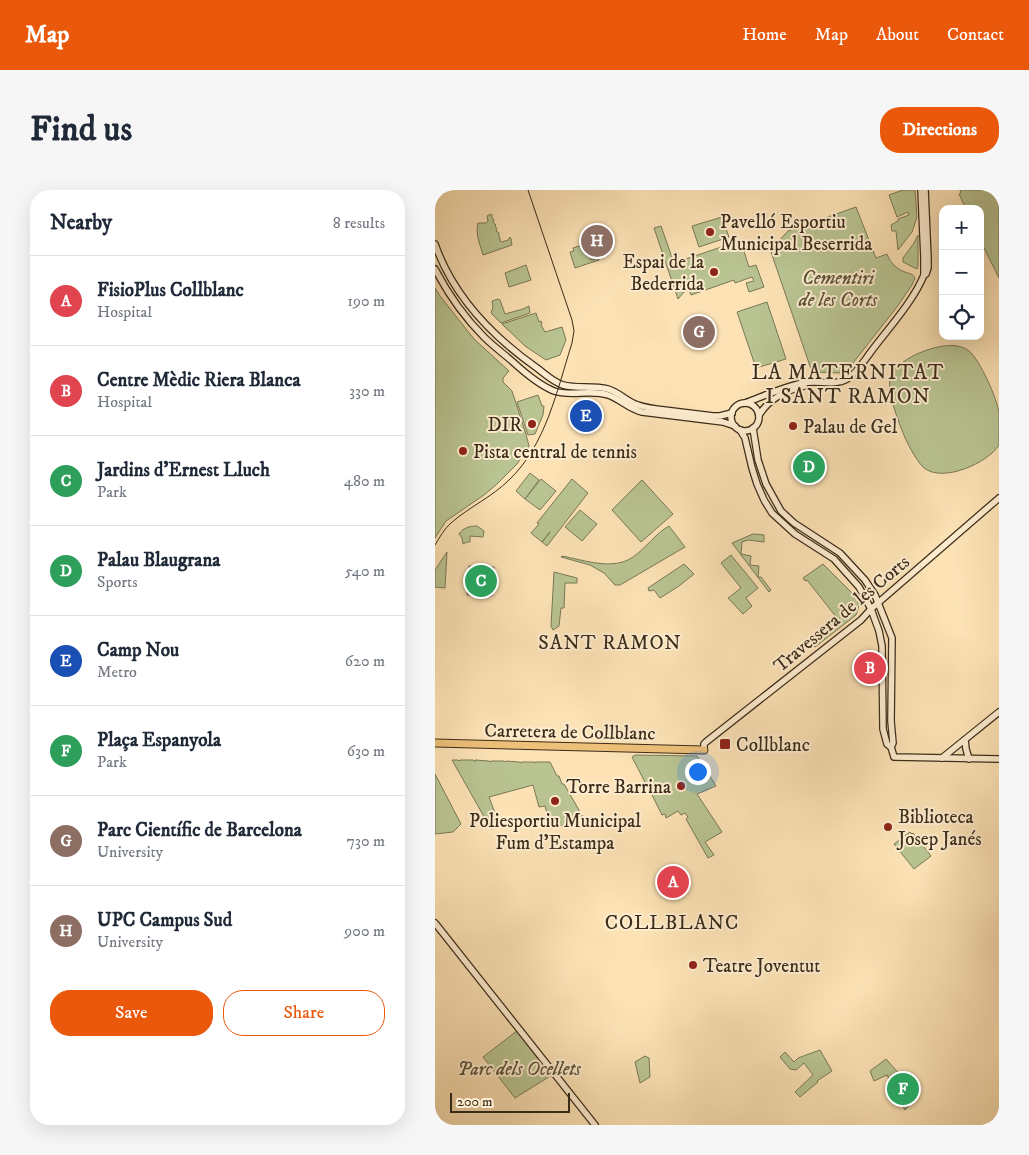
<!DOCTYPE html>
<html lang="en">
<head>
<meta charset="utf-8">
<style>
  body { margin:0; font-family:"IM FELL DW Pica",serif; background:#f6f6f7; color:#1f2937 }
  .controls { position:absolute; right:15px; top:15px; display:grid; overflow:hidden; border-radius:10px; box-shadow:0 5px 20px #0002 }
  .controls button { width:45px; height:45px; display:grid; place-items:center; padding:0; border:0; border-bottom:1px solid #e0e1e3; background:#fff; color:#1f2937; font:25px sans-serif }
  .scale { position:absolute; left:15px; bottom:12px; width:120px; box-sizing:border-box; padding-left:5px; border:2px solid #3b2c1a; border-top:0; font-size:14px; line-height:18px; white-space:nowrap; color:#3b2c1a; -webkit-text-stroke:4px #fdeccf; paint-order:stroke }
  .you { position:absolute; left:262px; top:581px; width:18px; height:18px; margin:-12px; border:4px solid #fff; border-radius:50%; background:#1a73e8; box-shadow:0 0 0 8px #1a73e833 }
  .badge { display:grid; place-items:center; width:32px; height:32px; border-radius:50%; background:#ea580c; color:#fff; font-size:16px; font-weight:700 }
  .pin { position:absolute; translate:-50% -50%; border:2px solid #fff; box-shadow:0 1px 5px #0006 }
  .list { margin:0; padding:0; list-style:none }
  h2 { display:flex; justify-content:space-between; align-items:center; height:65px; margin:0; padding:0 20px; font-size:21px }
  h2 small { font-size:16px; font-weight:400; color:#747a83 }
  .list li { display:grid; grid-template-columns:32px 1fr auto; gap:15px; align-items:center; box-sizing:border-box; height:90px; padding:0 20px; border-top:1px solid #e0e1e3 }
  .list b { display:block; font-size:19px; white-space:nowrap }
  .list p { margin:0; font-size:16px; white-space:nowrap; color:#747a83 }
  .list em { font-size:16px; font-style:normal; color:#747a83 }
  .actions { display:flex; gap:10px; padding:15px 20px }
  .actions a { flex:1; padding:11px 0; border:1px solid #ea580c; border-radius:20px; text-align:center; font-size:18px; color:#ea580c }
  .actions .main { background:#ea580c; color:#fff }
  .icon { flex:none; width:28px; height:28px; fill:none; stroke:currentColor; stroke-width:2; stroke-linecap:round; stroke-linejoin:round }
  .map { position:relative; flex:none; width:564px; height:935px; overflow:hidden; border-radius:20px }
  header { display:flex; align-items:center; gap:30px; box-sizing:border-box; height:70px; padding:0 25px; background:#ea580c; color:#fff }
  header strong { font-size:24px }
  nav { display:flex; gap:28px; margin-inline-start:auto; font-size:18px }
  .intro { display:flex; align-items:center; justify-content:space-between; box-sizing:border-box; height:120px; padding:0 30px }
  h1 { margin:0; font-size:35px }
  .button { padding:12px 22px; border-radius:20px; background:#ea580c; color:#fff; font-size:18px; font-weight:700 }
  main { display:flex; gap:30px; padding:0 30px }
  aside { flex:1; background:#fff; border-radius:20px; box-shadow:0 5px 20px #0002 }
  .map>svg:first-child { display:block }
</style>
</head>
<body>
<header>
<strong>Map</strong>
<nav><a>Home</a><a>Map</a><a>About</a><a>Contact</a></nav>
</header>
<div class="intro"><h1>Find us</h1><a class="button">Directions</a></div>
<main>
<aside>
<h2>Nearby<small>8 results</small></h2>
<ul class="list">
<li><span class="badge" style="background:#e0444e">A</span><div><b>FisioPlus Collblanc</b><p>Hospital</p></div><em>190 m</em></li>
<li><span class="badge" style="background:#e0444e">B</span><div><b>Centre Mèdic Riera Blanca</b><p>Hospital</p></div><em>330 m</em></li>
<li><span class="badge" style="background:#2e9e5b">C</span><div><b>Jardins d'Ernest Lluch</b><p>Park</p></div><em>480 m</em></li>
<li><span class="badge" style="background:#2e9e5b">D</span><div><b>Palau Blaugrana</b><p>Sports</p></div><em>540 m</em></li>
<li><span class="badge" style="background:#1a4fb4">E</span><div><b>Camp Nou</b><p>Metro</p></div><em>620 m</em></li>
<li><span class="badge" style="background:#2e9e5b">F</span><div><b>Plaça Espanyola</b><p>Park</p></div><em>630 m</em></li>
<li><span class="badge" style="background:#8d6e63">G</span><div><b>Parc Científic de Barcelona</b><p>University</p></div><em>730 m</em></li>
<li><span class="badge" style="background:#8d6e63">H</span><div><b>UPC Campus Sud</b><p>University</p></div><em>900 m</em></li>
</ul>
<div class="actions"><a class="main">Save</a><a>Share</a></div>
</aside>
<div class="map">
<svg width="564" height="935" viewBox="0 0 564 935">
  <rect width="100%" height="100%" fill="#fce2b5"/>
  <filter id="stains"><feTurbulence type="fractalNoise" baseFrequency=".004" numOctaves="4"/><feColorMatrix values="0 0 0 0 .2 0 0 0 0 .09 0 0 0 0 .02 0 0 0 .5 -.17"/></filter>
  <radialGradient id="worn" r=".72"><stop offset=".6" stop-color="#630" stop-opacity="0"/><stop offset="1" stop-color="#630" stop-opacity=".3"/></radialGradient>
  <g fill="#b9c492" stroke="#7a7856">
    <polygon points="468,0 480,0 482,27 477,42 463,60 461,41 457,41 456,35 463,31 463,29 474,25 473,22 462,27 454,5"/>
    <polygon points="525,0 564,0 564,88 545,50 545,19 531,19 524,4 526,3"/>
    <path d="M421 17 441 68 452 64C455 72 461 79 470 82 475 84 477 83 480 88L477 95 462 117 418 173 405 183 377 182 334 56 341 54 353 41Z"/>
    <path d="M56 24 57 25V27L59 30 58 32 61 35 60 36 62 39 61 41 64 43V47L65 48V51L67 52 73 50 75 47 76 49 77 55 48 65C45 54 40 44 43 33H51L53 31 52 26Z"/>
    <polygon points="287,27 294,47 264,57 257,36"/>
    <polygon points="226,36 239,73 301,52 303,56 307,55 314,77 321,75 329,97 314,102 311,93 319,91 317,87 300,93 299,90 256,105 254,100 249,102 243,109 219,38"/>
    <polygon points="483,45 483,77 482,79 468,72 468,68 479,53"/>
    <polygon points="150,54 156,70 163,68 164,70 140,78 135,62 139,61 138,58"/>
    <polygon points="91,75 96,90 74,97 70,83"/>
    <polygon points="0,98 5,106 39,149 74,181 68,188 68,192 77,201 91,244 94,256 82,274 62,294 49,305 11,331 0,348"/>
    <polygon points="63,109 65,110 70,124 88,119 94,116 95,123 66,133 56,123 58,117 57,111"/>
    <polygon points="332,112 351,169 321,178 302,122"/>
    <polygon points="101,123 104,132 106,131 107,133 106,135 110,142 127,137 131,150 125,165 111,170 90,156 67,134"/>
    <path d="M508 156C517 155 526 155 534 161 545 170 563 210 564 224 564 234 564 245 564 255 553 273 508 293 489 278 481 271 470 249 466 238 462 227 452 201 455 190 460 170 490 159 508 156Z"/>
    <polygon points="103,205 107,216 109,216 108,225 100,244 93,245 82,212"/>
    <polygon points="95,283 104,290 90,309 81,301"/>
    <polygon points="106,289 121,301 105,320 90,309"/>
    <polygon points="137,289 153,303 112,356 107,352 115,342 107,352 96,343 104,334 102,333"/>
    <polygon points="207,290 238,324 206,352 177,320"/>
    <polygon points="145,320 162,334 147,351 130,337"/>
    <path d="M42 336 49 341 48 347 35 346V352H32L28 354 27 348 24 344C28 338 34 336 42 336Z"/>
    <path d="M234 336 250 357 185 395H180L169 383 155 375 126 367 127 366C149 370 178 381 198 367 211 358 220 344 234 336Z"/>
    <polygon points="318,344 329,345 329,352 313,350 307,352 306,364 316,366 315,375 324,376 323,387 326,387 336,400 334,402 297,353"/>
    <polygon points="12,362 10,398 0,397 0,380"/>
    <polygon points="296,365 323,398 311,408 317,416 308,424 293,408 306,398 286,373"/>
    <polygon points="249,374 259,384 244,396 225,408 219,400 214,401 213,398"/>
    <polygon points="388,374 420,406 423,411 424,416 421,425 380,457 374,451 402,428 372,390 370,391 368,388"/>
    <polygon points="34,376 59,377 57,406 32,405"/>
    <polygon points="119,382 142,388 142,393 130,393 129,418 126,418 124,436 118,440 116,436"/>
    <path d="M200 565 262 566C269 576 275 586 281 596L262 604 287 642 270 652 279 665 273 668 251 629 253 627 250 623 246 625 243 621 231 628 230 624 227 625 215 601V599L213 598 197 567Z"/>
    <polygon points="17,570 23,570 24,571 25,570 38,570 40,572 40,570 54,571 55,572 56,571 69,571 70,572 71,571 84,572 86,573 86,572 100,572 100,573 101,572 115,572 122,586 124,586 127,594 129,594 148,627 136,633 116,638 110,616 104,617 98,595 54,607 60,623 60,638 56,639"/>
    <polygon points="0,584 26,634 18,642 0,644"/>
    <polygon points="475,642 477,644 478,643 496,666 479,679 459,654"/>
    <polygon points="83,840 117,885 80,908 48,867"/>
    <polygon points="385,860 397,881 382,891 383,892 365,907 360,902 378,885 369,873 361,880 355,879 345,867 350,862 359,872 363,868"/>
    <polygon points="210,866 214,868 215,887 205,893 200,872"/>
    <polygon points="451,869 484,906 470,920 452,885 439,891 435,881"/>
  </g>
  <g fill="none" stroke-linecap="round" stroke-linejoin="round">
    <defs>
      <g id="secondary">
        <polyline points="486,0 489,67 489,85"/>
        <path d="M0 54C18 106 58 147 102 178 110 184 118 192 128 195 142 199 158 195 173 199 184 202 192 212 203 215 211 218 220 219 229 220 246 222 262 224 278 226H285L297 223"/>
        <path d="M0 79C13 104 29 127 49 147 58 156 69 164 78 172 90 183 104 195 119 201 136 207 155 199 173 205 185 209 194 219 207 222L288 232 300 236"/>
        <path d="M310 213C329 206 348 197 368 193 382 189 398 197 412 189 421 184 429 171 435 163 452 140 478 112 489 85L491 84 493 78V68L490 0"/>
        <circle cx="310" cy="227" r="14"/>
        <path d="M324 225C335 208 350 201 369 196"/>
        <polyline points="318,238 323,270 331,294 346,321 359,333 405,363 430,390 440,405 457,448 456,531 458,553 456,557 459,567 564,569"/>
        <polyline points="305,240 310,248 317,278 322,294 329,310 337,323 360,344 399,369 424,397 436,419 444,441 447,456 448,539 452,554 456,557"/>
        <polyline points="530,550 531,559 534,569"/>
        <polyline points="269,560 269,554 271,552 426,430 436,419 564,308"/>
        <polyline points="507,568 564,522"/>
        <polyline points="0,733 160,935"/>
      </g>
      <polyline id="primary" points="0,553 269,560"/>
    </defs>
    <use href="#secondary" stroke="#3b2c1a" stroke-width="8"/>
    <use href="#primary" stroke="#3b2c1a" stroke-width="9"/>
    <use href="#secondary" stroke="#fdeccf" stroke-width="5.5"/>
    <use href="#primary" stroke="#eec17a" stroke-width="7"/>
    <path stroke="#3b2c1a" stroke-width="1" d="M0 355C5 347 9 339 16 333 34 317 57 307 74 290 111 255 122 200 137 153L139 141 137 130 93 0"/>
  </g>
  <g fill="#8f2418" stroke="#fdeccf" stroke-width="2">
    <circle cx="275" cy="42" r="5"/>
    <circle cx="279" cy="82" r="5"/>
    <circle cx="97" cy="234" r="5"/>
    <circle cx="358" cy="236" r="5"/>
    <circle cx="28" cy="261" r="5"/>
    <rect x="284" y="548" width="12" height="12" rx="2.5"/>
    <circle cx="246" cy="596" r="5"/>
    <circle cx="120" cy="611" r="5"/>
    <circle cx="453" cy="637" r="5"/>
    <circle cx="258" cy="775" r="5"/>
  </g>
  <g text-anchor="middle" stroke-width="4" stroke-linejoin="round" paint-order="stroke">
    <g font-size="19" fill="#3b2c1a" stroke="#fdeccf" text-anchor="start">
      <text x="285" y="38">Pavelló Esportiu<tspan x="285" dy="22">Municipal Beserrida</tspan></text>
      <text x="269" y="78" text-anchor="end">Espai de la<tspan x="269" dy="22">Bederrida</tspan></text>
      <text x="87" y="241" text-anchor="end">DIR</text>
      <text x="368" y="243">Palau de Gel</text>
      <text x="38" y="268">Pista central de tennis</text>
      <text x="301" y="561">Collblanc</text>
      <text x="236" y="603" text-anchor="end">Torre Barrina</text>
      <text x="463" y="633">Biblioteca<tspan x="463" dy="22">Josep Janés</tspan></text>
      <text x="120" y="637" text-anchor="middle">Poliesportiu Municipal<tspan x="120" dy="22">Fum d'Estampa</tspan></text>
      <text x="268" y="782">Teatre Joventut</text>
    </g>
    <g font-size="19" font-style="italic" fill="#5a5238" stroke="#fdeccf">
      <text x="403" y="94">Cementiri<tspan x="403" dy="22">de les Corts</tspan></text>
      <text x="84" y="885">Parc dels Ocellets</text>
    </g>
    <g font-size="19" fill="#3b2c1a" stroke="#fdeccf">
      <text transform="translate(406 423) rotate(-40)" y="7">Travessera de les Corts</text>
      <text transform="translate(135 541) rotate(1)" y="7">Carretera de Collblanc</text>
    </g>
    <g font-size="20" letter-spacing="1" fill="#3b2c1a" stroke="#fdeccf">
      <text x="175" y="459">SANT RAMON</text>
      <text x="237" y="739">COLLBLANC</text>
    </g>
    <g font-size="21" letter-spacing="1" fill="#3b2c1a" stroke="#fdeccf">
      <text x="413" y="189">LA MATERNITAT<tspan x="413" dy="24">I SANT RAMON</tspan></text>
    </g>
  </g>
  <rect width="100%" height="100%" filter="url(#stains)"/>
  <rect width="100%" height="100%" fill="url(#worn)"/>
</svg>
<div class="controls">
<button>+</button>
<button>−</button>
<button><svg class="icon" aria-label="locate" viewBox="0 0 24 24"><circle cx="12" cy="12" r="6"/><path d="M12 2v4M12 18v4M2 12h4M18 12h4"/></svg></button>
</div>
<div class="scale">200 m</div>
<div class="you"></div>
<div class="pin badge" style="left:238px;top:692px;background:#e0444e">A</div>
<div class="pin badge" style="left:435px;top:478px;background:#e0444e">B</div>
<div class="pin badge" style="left:46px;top:391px;background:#2e9e5b">C</div>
<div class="pin badge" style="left:374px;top:277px;background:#2e9e5b">D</div>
<div class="pin badge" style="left:151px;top:226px;background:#1a4fb4">E</div>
<div class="pin badge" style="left:468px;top:899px;background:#2e9e5b">F</div>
<div class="pin badge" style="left:264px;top:142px;background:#8d6e63">G</div>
<div class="pin badge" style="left:162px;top:51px;background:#8d6e63">H</div>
</div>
</main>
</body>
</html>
